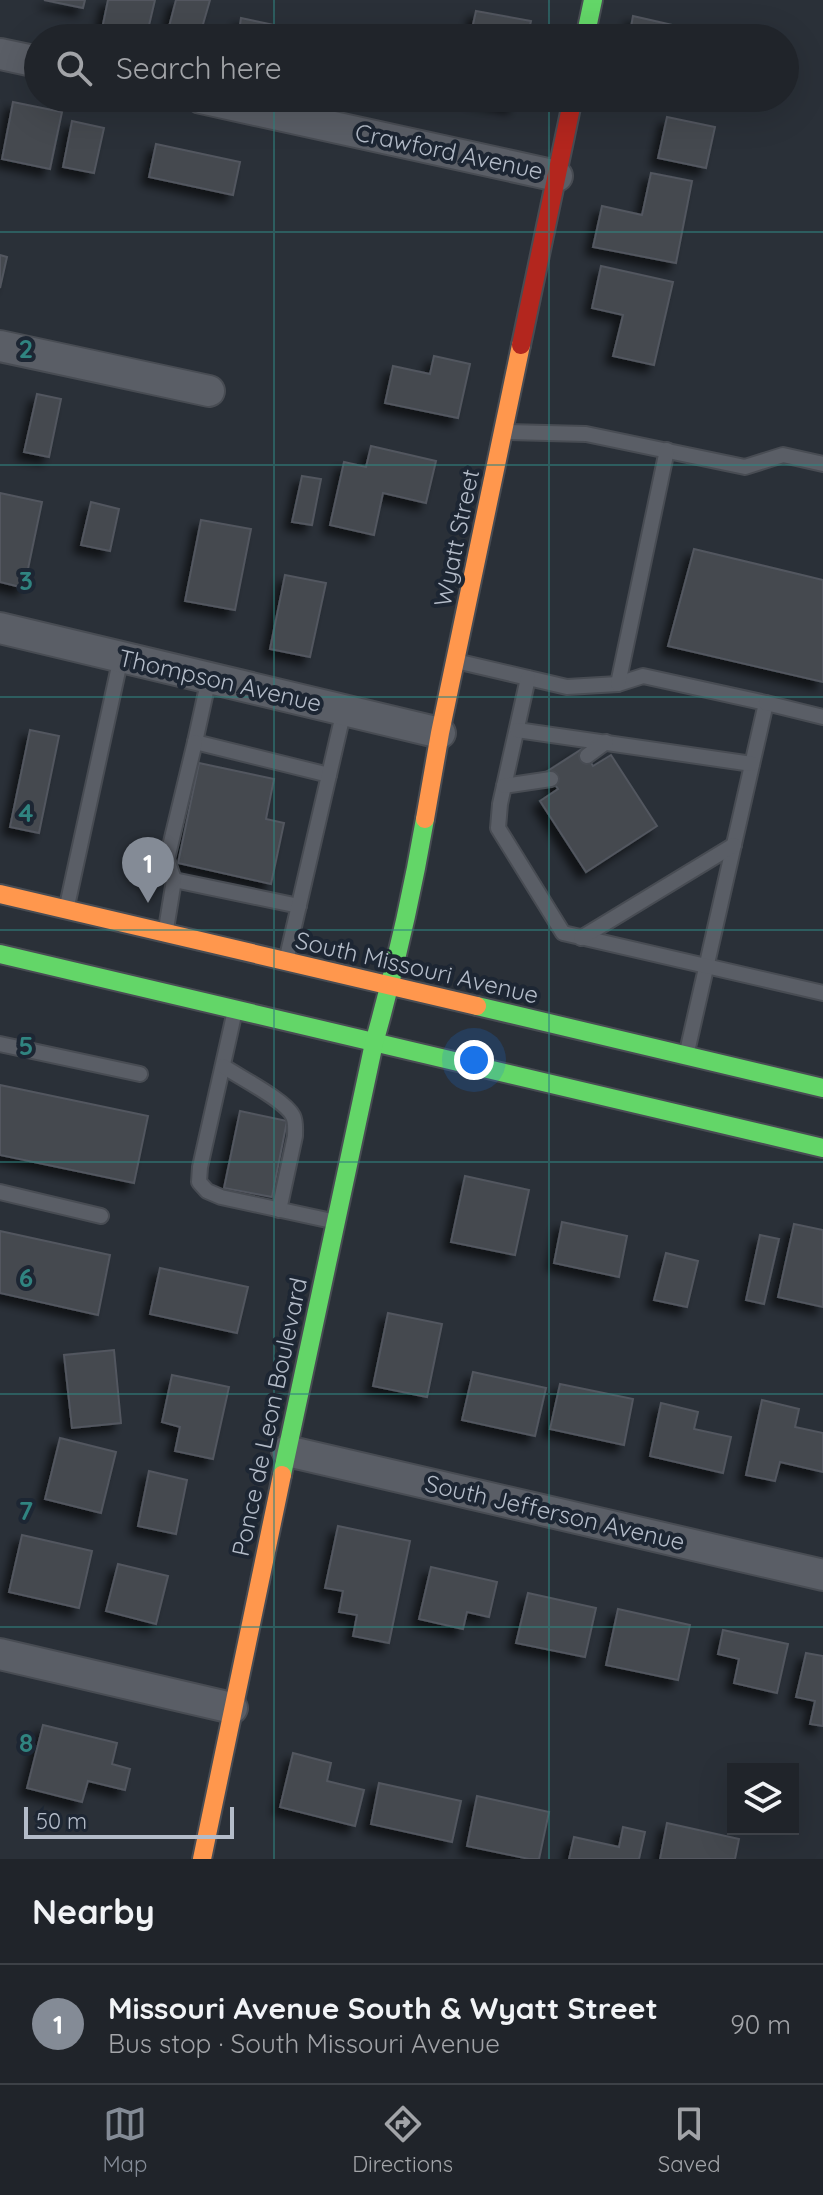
<!DOCTYPE html>
<html lang="en">
<head>
<meta charset="utf-8">
<style>
  body { margin:0; font-family:Quicksand,sans-serif; background:#2d3036; color:#f1f3f6 }
  .controls { position:absolute; right:24px; bottom:24px; display:grid; overflow:hidden; border-radius:0px; box-shadow:0 8px 32px #0002 }
  .controls button { width:72px; height:72px; display:grid; place-items:center; padding:0; border:0; border-bottom:2px solid #3d4147; background:#20242a; color:#f1f3f6; font:40px sans-serif }
  .scale { position:absolute; left:24px; bottom:20px; width:210px; box-sizing:border-box; padding-left:8px; border:4px solid #b4bcc9; border-top:0; font-size:22px; line-height:28px; white-space:nowrap; color:#b4bcc9; -webkit-text-stroke:6px #1d2633; paint-order:stroke }
  .you { position:absolute; left:474px; top:1060px; width:28px; height:28px; margin:-20px; border:6px solid #fff; border-radius:50%; background:#1a73e8; box-shadow:0 0 0 12px #1a73e833 }
  .badge { display:grid; place-items:center; width:52px; height:52px; border-radius:50%; background:#848b96; color:#fff; font-size:26px; font-weight:700 }
  .pin { position:absolute; translate:-50% -66px; filter:drop-shadow(0 2px 4px #0008) }
  .pin::after { content:''; position:absolute; top:42px; width:28px; height:24px; background:inherit; clip-path:polygon(0 0,100% 0,50% 100%) }
  .list { margin:0; padding:0; list-style:none }
  h2 { display:flex; justify-content:space-between; align-items:center; height:104px; margin:0; padding:0 32px; font-size:34px }
  h2 small { font-size:26px; font-weight:400; color:#a2a4a8 }
  .list li { display:grid; grid-template-columns:52px 1fr auto; gap:24px; align-items:center; box-sizing:border-box; height:120px; padding:0 32px; border-top:2px solid #3d4147 }
  .list b { display:block; font-size:30px; white-space:nowrap }
  .list p { margin:0; font-size:26px; white-space:nowrap; color:#a2a4a8 }
  .list em { font-size:26px; font-style:normal; color:#a2a4a8 }
  .icon { flex:none; width:44px; height:44px; fill:none; stroke:currentColor; stroke-width:2; stroke-linecap:round; stroke-linejoin:round }
  .map { position:relative; flex:none; width:823px; height:1859px; overflow:hidden }
  .search { position:absolute; background:#20242a; box-shadow:0 8px 32px #0002; left:24px; right:24px; top:24px; height:88px; display:flex; align-items:center; gap:20px; box-sizing:border-box; padding:0 28px; border-radius:44px; color:#a2a4a8; font-size:30px }
  .sheet { height:224px; background:#20242a }
  nav { display:flex; justify-content:space-around; align-items:center; box-sizing:border-box; height:112px; border-top:2px solid #3d4147; background:#20242a; font-size:22px; color:#a2a4a8 }
  nav a { display:grid; justify-items:center; gap:4px }
  nav .on { color:#848b96 }
  .map>svg:first-child { display:block }
</style>
</head>
<body>
<div class="map">
<svg width="823" height="1859" viewBox="0 0 823 1859">
  <defs>
    <filter id="shadow"><feDropShadow dx="-7" dy="7" stdDeviation="4" flood-color="#0009"/></filter>
  </defs>
  <rect width="100%" height="100%" fill="#2a3038"/>
  <g fill="#444950" stroke="#52575f" stroke-width="2" filter="url(#shadow)">
    <polygon points="44,0 85,0 83,8"/>
    <polygon points="108,0 155,0 146,38 102,29"/>
    <polygon points="176,0 210,0 199,38 166,38"/>
    <polygon points="476,11 531,21 527,38 470,38"/>
    <polygon points="633,16 690,29 688,38 629,38"/>
    <polygon points="241,18 274,25 271,38 238,38"/>
    <polygon points="292,28 339,38 290,38"/>
    <polygon points="471,98 516,98 515,106"/>
    <polygon points="13,102 62,112 50,169 2,159"/>
    <polygon points="667,117 715,127 706,168 658,158"/>
    <polygon points="72,121 104,128 94,173 63,167"/>
    <polygon points="156,144 240,162 233,195 149,177"/>
    <polygon points="651,173 692,181 676,263 593,247 602,206 642,215"/>
    <polygon points="0,255 7,257 0,288"/>
    <polygon points="601,266 673,282 654,365 613,356 623,315 592,308"/>
    <polygon points="434,356 470,364 458,418 385,403 393,366 430,374"/>
    <polygon points="37,394 61,399 49,457 24,452"/>
    <polygon points="371,446 436,461 426,503 383,493 374,535 330,525 344,462 366,467"/>
    <polygon points="302,476 321,479 312,525 292,522"/>
    <polygon points="0,493 42,502 24,588 0,582"/>
    <polygon points="91,502 119,509 110,551 81,545"/>
    <polygon points="201,520 251,529 235,610 185,601"/>
    <polygon points="694,549 823,580 823,682 668,646"/>
    <polygon points="285,575 326,583 310,657 270,649"/>
    <polygon points="30,730 59,736 39,833 10,827"/>
    <polygon points="582,749 593,766 611,755 657,826 586,872 540,801 558,789 546,772"/>
    <polygon points="199,763 274,779 266,819 284,823 271,884 178,863"/>
    <polygon points="0,1085 148,1116 134,1183 0,1155"/>
    <polygon points="240,1111 287,1121 272,1197 224,1188"/>
    <polygon points="465,1176 529,1190 515,1255 451,1242"/>
    <polygon points="562,1222 627,1236 619,1277 554,1263"/>
    <polygon points="794,1224 823,1230 823,1307 778,1297"/>
    <polygon points="0,1231 110,1255 98,1315 0,1293"/>
    <polygon points="760,1235 779,1239 764,1304 746,1300"/>
    <polygon points="666,1253 698,1261 687,1307 654,1300"/>
    <polygon points="160,1268 248,1287 237,1333 150,1314"/>
    <polygon points="388,1313 442,1324 427,1397 373,1386"/>
    <polygon points="114,1350 121,1423 72,1428 64,1355"/>
    <polygon points="473,1372 546,1388 535,1436 462,1420"/>
    <polygon points="172,1375 229,1387 213,1459 175,1451 180,1427 162,1422"/>
    <polygon points="560,1384 633,1399 624,1445 550,1429"/>
    <polygon points="762,1400 799,1409 795,1427 823,1433 823,1472 780,1462 775,1481 746,1475"/>
    <polygon points="661,1403 698,1412 694,1429 731,1437 723,1473 650,1456"/>
    <polygon points="60,1438 116,1452 101,1513 45,1499"/>
    <polygon points="149,1471 187,1480 176,1534 138,1526"/>
    <polygon points="338,1526 410,1541 389,1643 353,1636 357,1615 339,1612 343,1591 325,1588"/>
    <polygon points="22,1535 92,1551 79,1608 9,1592"/>
    <polygon points="118,1564 168,1576 156,1624 106,1611"/>
    <polygon points="431,1567 497,1582 489,1617 467,1612 463,1629 419,1619"/>
    <polygon points="528,1593 596,1608 585,1657 516,1643"/>
    <polygon points="618,1609 690,1625 678,1680 606,1665"/>
    <polygon points="723,1630 788,1644 777,1693 734,1683 739,1659 718,1654"/>
    <polygon points="806,1653 823,1656 823,1726 810,1724 815,1701 796,1697"/>
    <polygon points="43,1725 117,1743 112,1764 130,1769 125,1790 88,1781 82,1802 27,1788"/>
    <polygon points="293,1753 331,1763 327,1781 364,1790 355,1826 280,1807"/>
    <polygon points="379,1783 461,1801 452,1842 371,1824"/>
    <polygon points="477,1796 549,1812 539,1859 529,1859 467,1846"/>
    <polygon points="667,1823 739,1839 735,1859 660,1859"/>
    <polygon points="623,1827 645,1832 639,1859 569,1859 574,1837 619,1847"/>
  </g>
  <g fill="none" stroke-linecap="round" stroke-linejoin="round">
    <defs>
      <g id="lane">
        <polyline points="506,432 586,434 745,467 783,455 823,464"/>
        <polyline points="460,662 567,687 618,684 643,676 766,703 687,1052"/>
        <polyline points="209,678 195,742 329,775"/>
        <polyline points="528,678 500,804 498,828 563,933 823,993"/>
        <polyline points="618,684 667,450"/>
        <polyline points="766,703 823,717"/>
        <polyline points="517,730 752,764"/>
        <polyline points="587,756 606,742"/>
        <polyline points="504,786 551,779"/>
        <polyline points="174,880 299,906"/>
        <polyline points="67,906 121,657"/>
        <polyline points="166,929 174,880 167,859 195,742"/>
        <polyline points="581,938 734,845"/>
        <polyline points="287,957 344,710"/>
        <polyline points="234,1015 200,1167 199,1182 207,1191 221,1197 332,1221"/>
        <polyline points="0,1044 140,1074"/>
        <path d="M223 1066C239 1077 285 1100 293 1116 296 1122 295 1129 295 1136L279 1210"/>
        <polyline points="0,1192 101,1216"/>
      </g>
      <g id="street">
        <polyline points="0,54 38,62"/>
        <polyline points="201,98 557,176"/>
        <polyline points="0,346 209,391"/>
        <polyline points="0,628 440,733"/>
        <polyline points="287,1451 823,1575"/>
        <polyline points="0,1654 232,1708"/>
      </g>
      <g id="fast">
        <polyline points="585,38 593,0"/>
        <polyline points="0,954 823,1148"/>
        <polyline points="477,1006 823,1088"/>
        <path d="M282 1475 374 1043C395 969 412 895 425 819"/>
      </g>
      <g id="slow">
        <polyline points="425,819 440,733 521,345"/>
        <polyline points="0,894 477,1006"/>
        <polyline points="202,1859 282,1475"/>
      </g>
      <polyline id="jam" points="521,345 573,98"/>
    </defs>
    <use href="#lane" stroke="#484c53" stroke-width="18"/>
    <use href="#street" stroke="#484c53" stroke-width="34"/>
    <use href="#fast" stroke="#484c53" stroke-width="22"/>
    <use href="#slow" stroke="#484c53" stroke-width="22"/>
    <use href="#jam" stroke="#484c53" stroke-width="22"/>
    <use href="#lane" stroke="#5a5e66" stroke-width="14"/>
    <use href="#street" stroke="#5a5e66" stroke-width="30"/>
    <use href="#fast" stroke="#63d668" stroke-width="18"/>
    <use href="#slow" stroke="#ff974d" stroke-width="18"/>
    <use href="#jam" stroke="#b3261e" stroke-width="18"/>
  </g>
  <path fill="none" stroke="#308480" stroke-width="2" stroke-opacity="0.55" d="M274 0V38M549 0V38M274 98V1859M549 98V1859M0 232H823M0 465H823M0 697H823M0 930H823M0 1162H823M0 1394H823M0 1627H823"/>
  <g text-anchor="middle" stroke-width="8" stroke-linejoin="round" paint-order="stroke">
    <g font-size="24" fill="#b4bcc9" stroke="#1d2633">
      <text transform="translate(449 152) rotate(12)" y="8">Crawford Avenue</text>
      <text transform="translate(457 538) rotate(-78)" y="8">Wyatt Street</text>
      <text transform="translate(220 681) rotate(13)" y="8">Thompson Avenue</text>
      <text transform="translate(417 968) rotate(13)" y="8">South Missouri Avenue</text>
      <text transform="translate(270 1417) rotate(-78)" y="8">Ponce de Leon Boulevard</text>
      <text transform="translate(555 1513) rotate(13)" y="8">South Jefferson Avenue</text>
    </g>
  </g>
  <g font-size="26" text-anchor="middle" font-weight="bold" fill="#308480" stroke="#1d2633" stroke-width="8" stroke-linejoin="round" paint-order="stroke">
    <text x="26" y="358">2</text>
    <text x="26" y="590">3</text>
    <text x="26" y="822">4</text>
    <text x="26" y="1055">5</text>
    <text x="26" y="1287">6</text>
    <text x="26" y="1520">7</text>
    <text x="26" y="1752">8</text>
  </g>
</svg>
<div class="controls">
<button><svg class="icon" aria-label="layers" viewBox="0 0 24 24"><path d="M12 4l9 5-9 5-9-5zM3 14l9 5 9-5"/></svg></button>
</div>
<div class="scale">50 m</div>
<div class="you"></div>
<div class="pin badge" style="left:148px;top:903px">1</div>
<div class="search"><svg class="icon" aria-label="search" viewBox="0 0 24 24"><circle cx="10" cy="10" r="6"/><path d="M15 15l6 6"/></svg>Search here</div>
</div>
<section class="sheet">
<h2>Nearby<small></small></h2>
<ul class="list">
<li><span class="badge">1</span><div><b>Missouri Avenue South &amp; Wyatt Street</b><p>Bus stop · South Missouri Avenue</p></div><em>90 m</em></li>
</ul>
</section>
<nav>
<a class="on"><svg class="icon" aria-label="map" viewBox="0 0 24 24"><path d="M3 6l6-2 6 2 6-2v14l-6 2-6-2-6 2zM9 4v14M15 6v14"/></svg>Map</a>
<a><svg class="icon" aria-label="directions" viewBox="0 0 24 24"><path d="M12 3l9 9-9 9-9-9zM9 14v-3h6M13 9l2 2-2 2"/></svg>Directions</a>
<a><svg class="icon" aria-label="saved" viewBox="0 0 24 24"><path d="M7 4h10v16l-5-4-5 4z"/></svg>Saved</a>
</nav>
</body>
</html>
